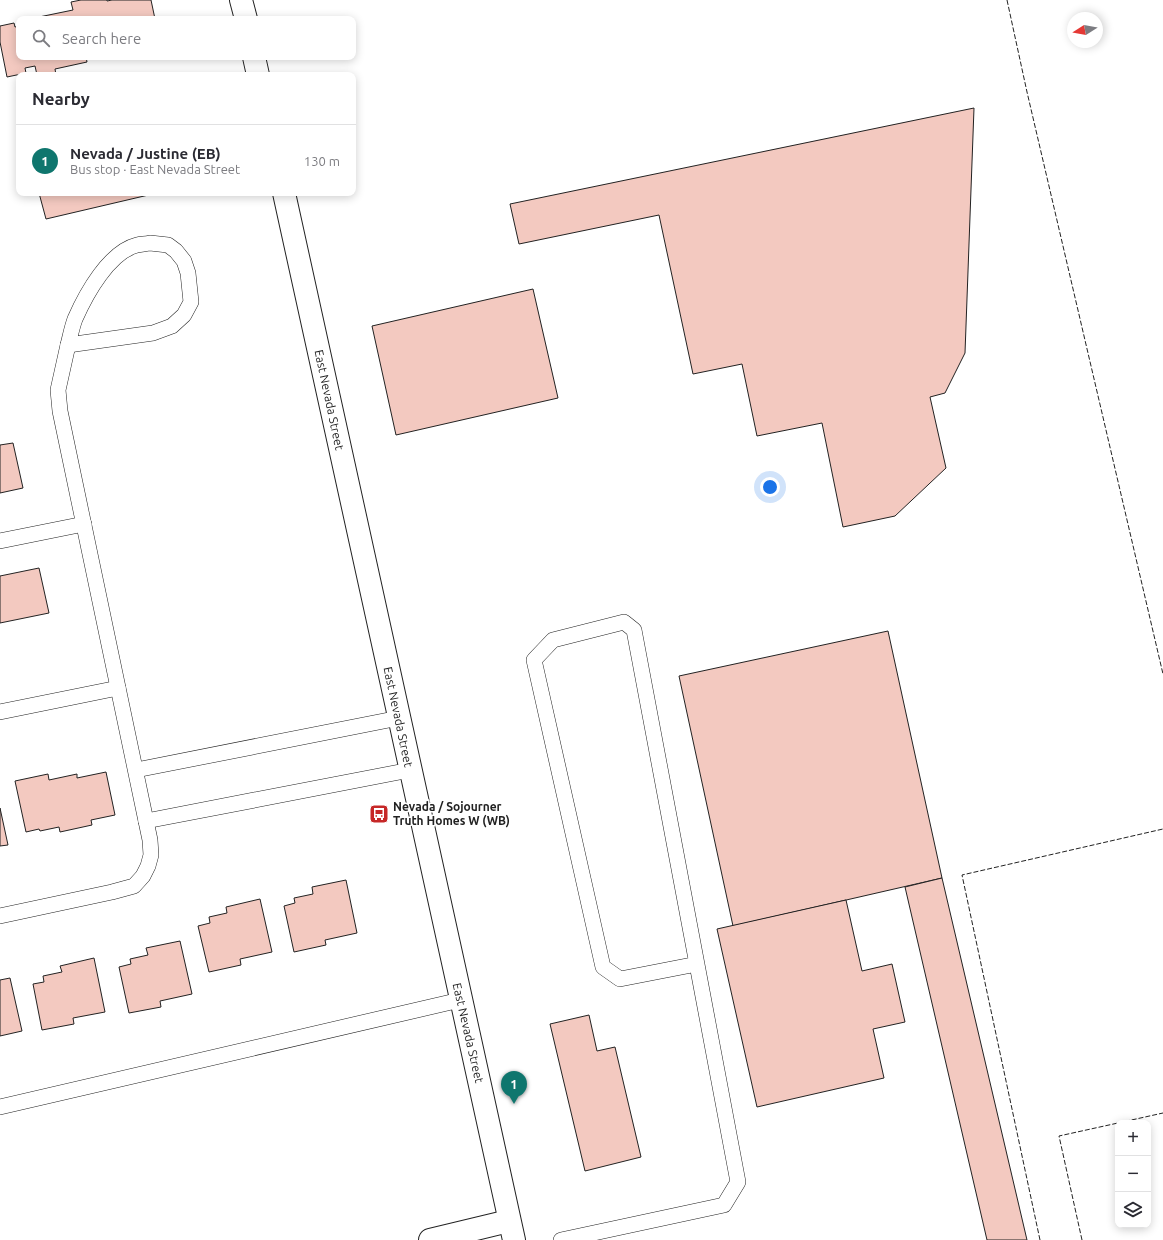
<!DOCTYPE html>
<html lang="en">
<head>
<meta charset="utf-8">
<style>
  body { margin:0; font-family:Ubuntu,sans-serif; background:#f7f7f7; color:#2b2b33 }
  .controls { position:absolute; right:12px; bottom:12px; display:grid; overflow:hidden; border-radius:8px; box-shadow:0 2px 10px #0003 }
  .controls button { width:36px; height:36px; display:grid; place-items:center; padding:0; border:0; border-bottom:1px solid #e1e1e2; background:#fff; color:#2b2b33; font:20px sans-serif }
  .compass { position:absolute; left:1067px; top:12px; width:36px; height:36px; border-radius:50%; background:#fff; box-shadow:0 2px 10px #0003; rotate:259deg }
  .you { position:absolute; left:770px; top:487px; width:14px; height:14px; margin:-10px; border:3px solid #fff; border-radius:50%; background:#1a73e8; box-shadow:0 0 0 6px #1a73e833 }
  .badge { display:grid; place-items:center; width:26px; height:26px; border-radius:50%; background:#0f766e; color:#fff; font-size:13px; font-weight:700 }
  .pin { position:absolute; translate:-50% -33px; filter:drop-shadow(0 1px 2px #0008) }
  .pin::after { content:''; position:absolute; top:21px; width:14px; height:12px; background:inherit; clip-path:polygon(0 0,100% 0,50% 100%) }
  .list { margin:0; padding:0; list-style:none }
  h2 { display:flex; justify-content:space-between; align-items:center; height:52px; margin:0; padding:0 16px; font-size:17px }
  h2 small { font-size:13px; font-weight:400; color:#7c7c81 }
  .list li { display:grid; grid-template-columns:26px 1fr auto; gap:12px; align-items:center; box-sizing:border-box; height:72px; padding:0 16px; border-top:1px solid #e1e1e2 }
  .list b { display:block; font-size:15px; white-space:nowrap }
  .list p { margin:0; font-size:13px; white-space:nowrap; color:#7c7c81 }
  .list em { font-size:13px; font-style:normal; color:#7c7c81 }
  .icon { flex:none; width:22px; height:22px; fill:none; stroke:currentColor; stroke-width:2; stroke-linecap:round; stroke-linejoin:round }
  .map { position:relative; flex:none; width:1163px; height:1240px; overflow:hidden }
  .search { position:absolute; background:#fff; box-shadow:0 2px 10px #0003; left:16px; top:16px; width:340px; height:44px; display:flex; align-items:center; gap:10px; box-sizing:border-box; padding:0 14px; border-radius:8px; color:#7c7c81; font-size:15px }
  .panel { position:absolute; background:#fff; box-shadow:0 2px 10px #0003; left:16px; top:72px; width:340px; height:124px; border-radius:8px }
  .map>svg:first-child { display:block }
</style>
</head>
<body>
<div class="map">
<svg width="1163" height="1240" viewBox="0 0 1163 1240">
  <rect width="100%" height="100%" fill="#fff"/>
  <g fill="#f3c9c0" stroke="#222">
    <polygon points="81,0 107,0 107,1 112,0 151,0 155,19 39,19 39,17 73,10 71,2"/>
    <polygon points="14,23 15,27 19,26 19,57 86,57 87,62 55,69 56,75 37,75 35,66 25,68 26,73 7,77 0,42 0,26"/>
    <polygon points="974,108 965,353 945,393 930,397 946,468 895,516 843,527 822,423 757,436 742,364 693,374 659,215 519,244 510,204"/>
    <polygon points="39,193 157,193 46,219"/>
    <polygon points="533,289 558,398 396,435 372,326"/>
    <polygon points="13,443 23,488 0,493 0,445"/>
    <polygon points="39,568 49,613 0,623 0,576"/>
    <polygon points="888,631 942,878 733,926 679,676"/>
    <polygon points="106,772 115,815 91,820 92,825 60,832 59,827 40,831 39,829 26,832 15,781 48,774 49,780 77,774 77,778"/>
    <polygon points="0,808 8,845 0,846"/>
    <polygon points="942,878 1027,1240 987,1240 905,887"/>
    <polygon points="346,880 357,933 325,940 326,945 294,952 284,906 295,903 294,898 313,894 312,887"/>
    <polygon points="260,899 272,952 240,959 241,965 209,972 198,926 210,923 209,917 227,913 226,907"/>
    <polygon points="846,900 862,971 892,964 905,1022 873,1029 884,1078 757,1107 717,929"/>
    <polygon points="180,941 192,994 160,1001 161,1007 129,1013 119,967 131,964 130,959 148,955 146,948"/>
    <polygon points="94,958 105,1012 73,1018 74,1024 42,1030 33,984 44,982 43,976 62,972 60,966"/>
    <polygon points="10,978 22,1031 0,1036 0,980"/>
    <polygon points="589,1015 597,1051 615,1047 641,1157 585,1171 550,1024"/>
  </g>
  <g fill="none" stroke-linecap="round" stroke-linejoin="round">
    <defs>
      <g id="lane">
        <path d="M150 243 168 245 176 251 184 261 188 273 191 302 184 315 172 326 153 333 68 345C70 337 72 327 75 319 86 294 109 252 137 245 141 244 146 244 150 243Z"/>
        <polyline points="0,541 84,524"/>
        <polyline points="0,712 118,688"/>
        <polyline points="136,770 399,718"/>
        <polyline points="146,821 410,770"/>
        <polyline points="0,916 112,892 134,886 143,876 148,866 151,855 150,840 146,821 60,411 58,390 68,345"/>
        <polyline points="0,1107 460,1000"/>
        <polyline points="561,1240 724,1205 738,1182 634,630 624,622 553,640 534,660 603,967 620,979 697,964"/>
      </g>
      <polyline id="street" points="430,1240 509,1221"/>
      <g id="secondary">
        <polyline points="241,0 246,19"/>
        <polyline points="254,57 258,75"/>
        <polyline points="284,193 514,1240"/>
      </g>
    </defs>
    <use href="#lane" stroke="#222" stroke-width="16"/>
    <use href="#street" stroke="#222" stroke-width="24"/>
    <use href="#secondary" stroke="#222" stroke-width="24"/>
    <use href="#lane" stroke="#fff" stroke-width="15"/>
    <use href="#street" stroke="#fff" stroke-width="22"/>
    <use href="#secondary" stroke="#fff" stroke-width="22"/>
    <g stroke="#222" stroke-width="1" stroke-dasharray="5 2" stroke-linecap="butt">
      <polyline points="1007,0 1027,92 1163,674"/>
      <polyline points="1118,1123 1163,1113"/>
      <polyline points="1040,1240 962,875 1163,829"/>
      <polyline points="1082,1240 1059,1136 1118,1123"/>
    </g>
  </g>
  <defs>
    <symbol id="bus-square" viewBox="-11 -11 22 22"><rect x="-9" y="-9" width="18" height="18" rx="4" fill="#c62828" stroke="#fff"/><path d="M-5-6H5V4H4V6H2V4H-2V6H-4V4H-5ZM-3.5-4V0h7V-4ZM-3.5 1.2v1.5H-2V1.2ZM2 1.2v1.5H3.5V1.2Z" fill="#fff"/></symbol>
  </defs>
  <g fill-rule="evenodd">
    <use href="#bus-square" x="368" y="803" width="22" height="22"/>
  </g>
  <g text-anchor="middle" stroke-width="3" stroke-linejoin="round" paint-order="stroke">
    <g font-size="12" fill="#222" stroke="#fff">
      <text transform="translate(329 400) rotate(78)" y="4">East Nevada Street</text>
      <text transform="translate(398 717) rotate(78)" y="4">East Nevada Street</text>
      <text transform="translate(468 1033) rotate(77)" y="4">East Nevada Street</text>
    </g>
    <g font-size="12" font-weight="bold" fill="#222" stroke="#fff" text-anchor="start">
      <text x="393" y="811">Nevada / Sojourner<tspan x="393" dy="14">Truth Homes W (WB)</tspan></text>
    </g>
  </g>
</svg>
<div class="controls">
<button>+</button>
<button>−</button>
<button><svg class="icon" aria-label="layers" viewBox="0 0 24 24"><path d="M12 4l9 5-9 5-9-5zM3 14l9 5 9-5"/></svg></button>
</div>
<svg class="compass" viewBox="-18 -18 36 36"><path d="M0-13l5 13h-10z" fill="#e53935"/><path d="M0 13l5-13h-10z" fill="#7c7c81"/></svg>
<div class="you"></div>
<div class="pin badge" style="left:514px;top:1104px">1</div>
<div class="search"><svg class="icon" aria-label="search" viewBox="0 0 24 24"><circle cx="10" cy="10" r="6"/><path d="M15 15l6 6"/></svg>Search here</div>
<section class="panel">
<h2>Nearby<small></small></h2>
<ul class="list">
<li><span class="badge">1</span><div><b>Nevada / Justine (EB)</b><p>Bus stop · East Nevada Street</p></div><em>130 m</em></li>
</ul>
</section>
</div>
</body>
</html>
